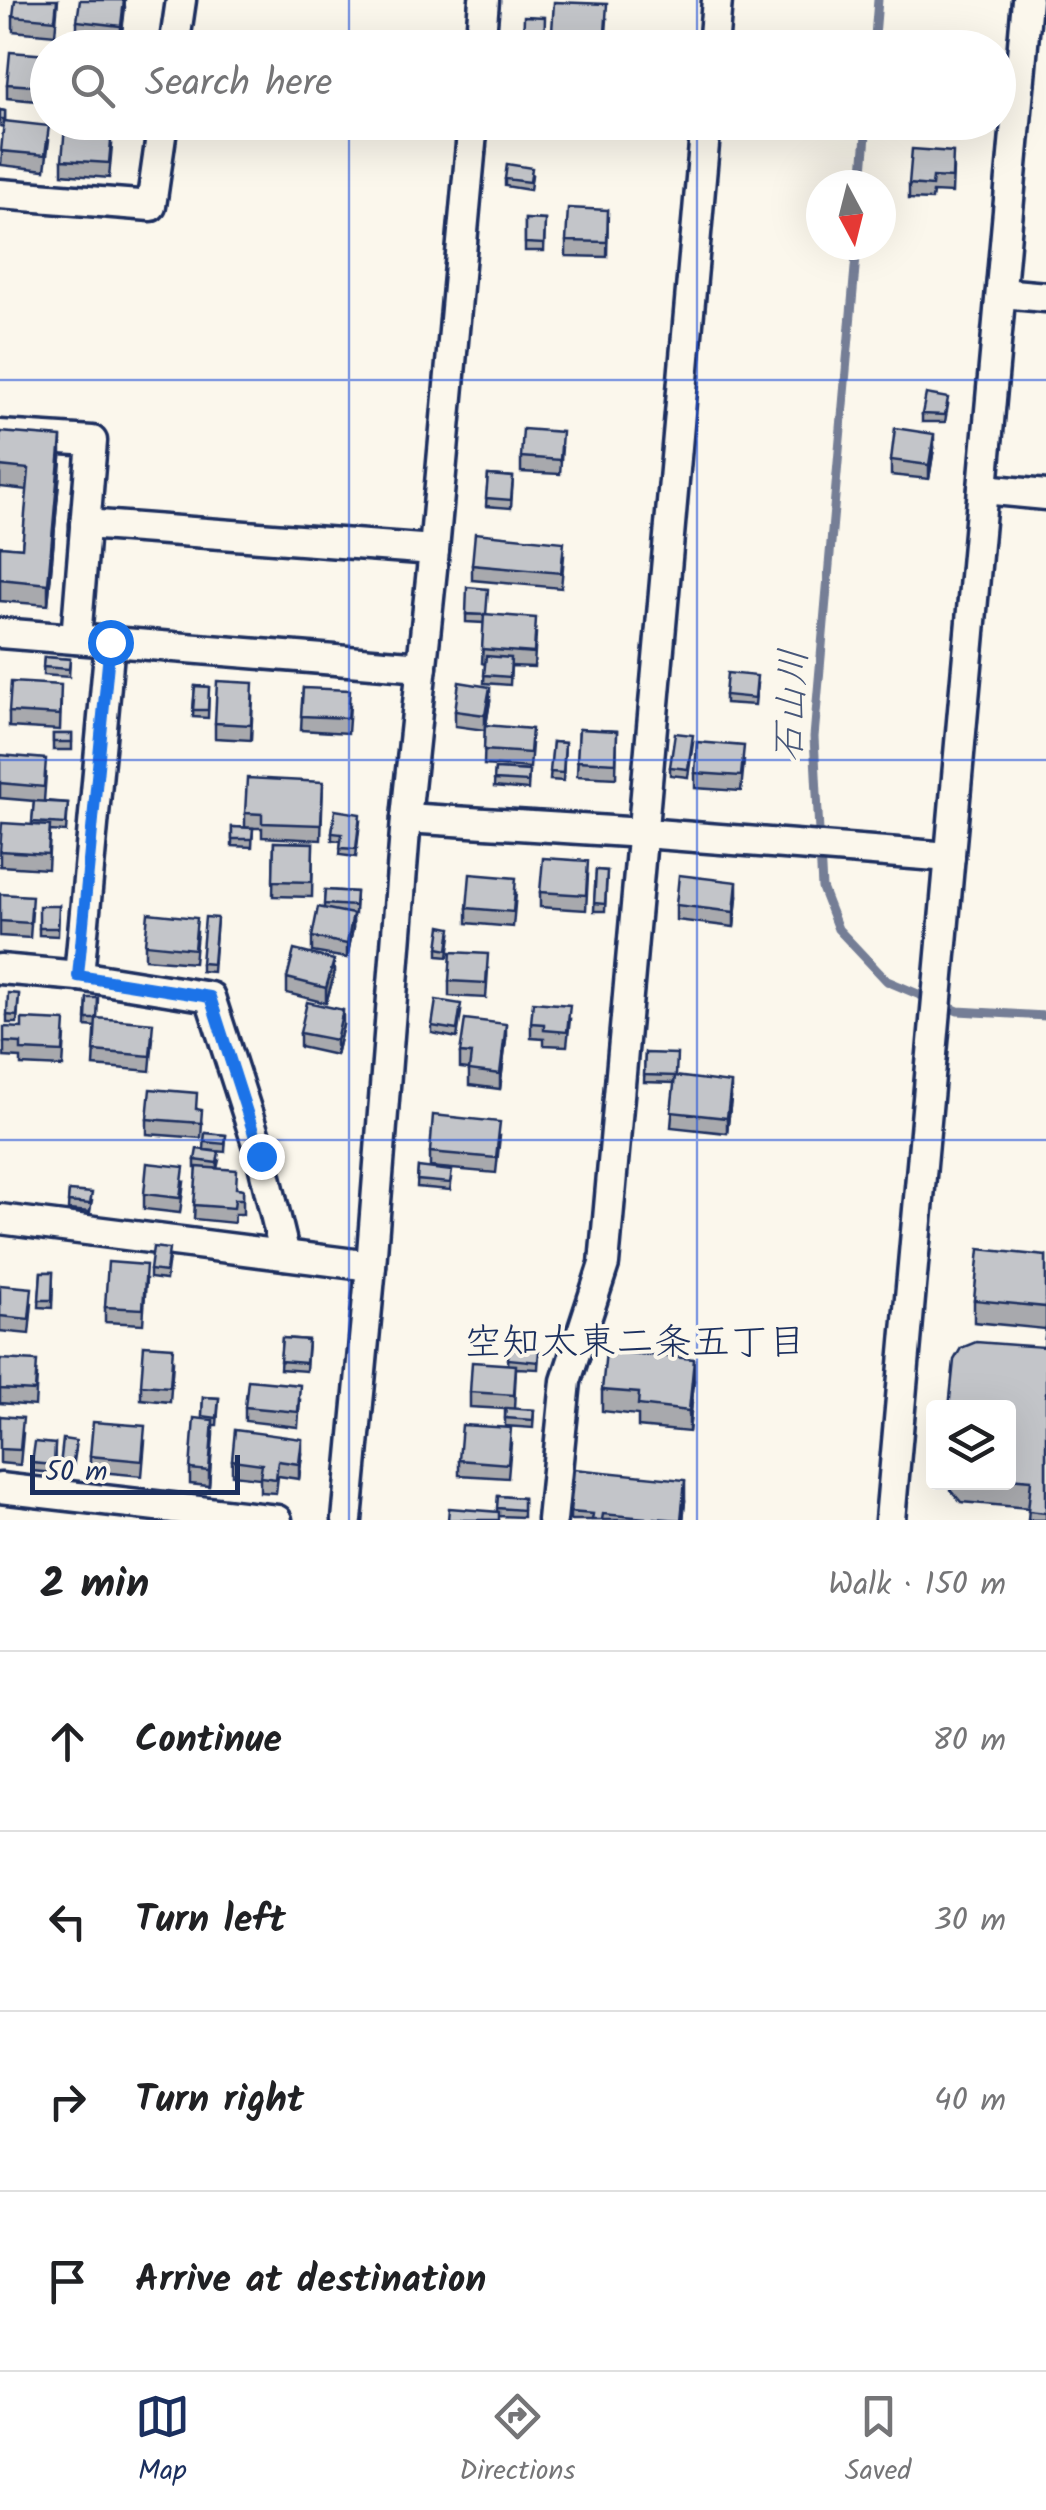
<!DOCTYPE html>
<html lang="en">
<head>
<meta charset="utf-8">
<style>
  body { margin:0; font-family:Kalam,"Klee One",sans-serif; background:#f6f6f6; color:#202124 }
  .controls { position:absolute; right:30px; bottom:30px; display:grid; overflow:hidden; border-radius:10px; box-shadow:0 10px 40px #0002 }
  .controls button { width:90px; height:90px; display:grid; place-items:center; padding:0; border:0; border-bottom:2px solid #e0e0e0; background:#fff; color:#202124; font:50px sans-serif }
  .compass { position:absolute; left:806px; top:170px; width:90px; height:90px; border-radius:50%; background:#fff; box-shadow:0 10px 40px #0002; rotate:173deg }
  .scale { position:absolute; left:30px; bottom:25px; width:210px; box-sizing:border-box; padding-left:10px; border:5px solid #1b2f5e; border-top:0; font-size:28px; line-height:35px; white-space:nowrap; color:#1b2f5e; -webkit-text-stroke:8px #fbf7ec; paint-order:stroke }
  .stop { position:absolute; width:30px; height:30px; margin:-22px; border:8px solid #1a73e8; border-radius:50%; background:#fff }
  .stop.end { background:#1a73e8; border-color:#fff; box-shadow:0 2px 10px #0008 }
  .list { margin:0; padding:0; list-style:none }
  h2 { display:flex; justify-content:space-between; align-items:center; height:130px; margin:0; padding:0 40px; font-size:42px }
  h2 small { font-size:32px; font-weight:400; color:#757577 }
  .list li { display:grid; grid-template-columns:65px 1fr auto; gap:30px; align-items:center; box-sizing:border-box; height:180px; padding:0 40px; border-top:2px solid #e0e0e0 }
  .list b { display:block; font-size:38px; white-space:nowrap }
  .list em { font-size:32px; font-style:normal; color:#757577 }
  .icon { flex:none; width:55px; height:55px; fill:none; stroke:currentColor; stroke-width:2; stroke-linecap:round; stroke-linejoin:round }
  .map { position:relative; flex:none; width:1046px; height:1520px; overflow:hidden }
  .search { position:absolute; background:#fff; box-shadow:0 10px 40px #0002; left:30px; right:30px; top:30px; height:110px; display:flex; align-items:center; gap:25px; box-sizing:border-box; padding:0 35px; border-radius:55px; color:#757577; font-size:38px }
  .sheet { height:850px; background:#fff }
  nav { display:flex; justify-content:space-around; align-items:center; box-sizing:border-box; height:140px; border-top:2px solid #e0e0e0; background:#fff; font-size:28px; color:#757577 }
  nav a { display:grid; justify-items:center; gap:5px }
  nav .on { color:#1b2f5e }
  .map>svg:first-child { display:block }
</style>
</head>
<body>
<div class="map">
<svg width="1046" height="1520" viewBox="0 0 1046 1520">
  <rect width="100%" height="100%" fill="#fbf7ec"/>
  <filter id="ink" filterUnits="userSpaceOnUse"><feTurbulence type="fractalNoise" baseFrequency=".01" numOctaves="2"/><feDisplacementMap in="SourceGraphic" scale="20" xChannelSelector="R" yChannelSelector="G"/><feConvolveMatrix kernelMatrix="1 2 1 2 8 2 1 2 1" color-interpolation-filters="sRGB"/></filter>
  <g filter="url(#ink)">
    <g fill="none" stroke-linecap="round" stroke-linejoin="round">
      <g stroke="#747e96" stroke-width="9">
        <polyline points="874,48 878,0"/>
        <polyline points="862,185 867,122"/>
        <polyline points="857,245 814,737 822,888 838,929 887,981 958,1011 1046,1016"/>
      </g>
      <defs>
        <g id="minor">
          <polyline points="174,48 181,0"/>
          <polyline points="480,48 484,0"/>
          <polyline points="713,48 717,0"/>
          <polyline points="0,194 151,206 163,122"/>
          <polyline points="1001,293 1046,297"/>
          <polyline points="0,435 92,441 76,639"/>
          <polyline points="983,489 1046,495"/>
          <polyline points="85,524 434,550"/>
          <polyline points="0,633 422,667"/>
          <polyline points="406,818 643,833 950,857"/>
          <polyline points="0,969 79,976 210,997 261,1156 285,1255"/>
          <polyline points="79,976 110,642"/>
          <polyline points="0,1219 371,1266"/>
          <polyline points="0,1488 277,1520"/>
          <polyline points="347,1520 371,1266 406,818 434,550 473,122"/>
          <polyline points="552,1520 566,1381 604,1264 706,122"/>
          <polyline points="890,1520 1027,0"/>
        </g>
      </defs>
      <use href="#minor" stroke="#1b2f5e" stroke-width="35"/>
      <use href="#minor" stroke="#fbf7ec" stroke-width="28"/>
    </g>
    <g fill="#a8a9ad" stroke="#1b2f5e" stroke-width="2.5">
      <polygon points="58,0 55,35 13,31 13,16"/>
      <polygon points="125,0 121,40 77,35 77,21"/>
      <polygon points="607,19 605,48 552,45 552,31"/>
      <polygon points="48,55 48,102 7,98 7,84"/>
      <polygon points="0,110 5,111 5,121 49,140 45,170 1,165 4,127 0,126"/>
      <polygon points="550,122 598,122 598,134 556,131 556,123"/>
      <polygon points="939,122 970,122 970,126 939,124"/>
      <polygon points="112,145 109,178 62,174 62,160"/>
      <polygon points="953,167 952,193 933,192 932,200 909,199 909,184"/>
      <polygon points="532,175 530,190 505,186 505,179"/>
      <polygon points="608,210 607,257 566,256 566,241"/>
      <polygon points="525,219 545,220 544,251 525,251"/>
      <polygon points="948,405 945,422 922,422 922,414"/>
      <polygon points="0,432 61,458 48,605 0,601 0,546 22,548 28,490 0,487"/>
      <polygon points="562,447 560,474 521,472 521,457"/>
      <polygon points="934,448 929,479 891,475 891,460"/>
      <polygon points="488,475 513,477 511,508 486,506"/>
      <polygon points="564,556 561,588 472,580 472,565"/>
      <polygon points="466,614 487,615 536,633 534,667 511,666 510,685 484,683 485,664 482,663 484,623 466,622"/>
      <polygon points="44,657 70,659 69,677 43,675"/>
      <polygon points="757,684 755,705 725,703 725,695"/>
      <polygon points="195,686 209,687 208,718 193,717"/>
      <polygon points="303,688 350,705 348,733 301,730"/>
      <polygon points="253,698 251,740 215,738 215,723"/>
      <polygon points="61,700 60,730 9,727 9,712"/>
      <polygon points="490,701 486,725 532,744 530,768 484,765 485,730 455,726 455,711"/>
      <polygon points="579,729 617,731 616,778 577,776"/>
      <rect x="53" y="734" width="19" height="16"/>
      <polygon points="553,742 565,743 563,781 550,780"/>
      <polygon points="693,743 688,777 670,775 670,767"/>
      <polygon points="0,755 46,773 44,801 68,803 66,832 50,831 48,869 0,866 0,851 32,825 34,801 0,798"/>
      <polygon points="744,761 741,791 695,788 695,773"/>
      <polygon points="495,769 529,771 528,790 494,787"/>
      <polygon points="323,782 321,840 262,837 262,828 245,828 245,813"/>
      <polygon points="360,821 356,857 340,855 341,841 332,840 332,833"/>
      <polygon points="232,827 253,828 252,847 232,846"/>
      <polygon points="274,842 313,843 312,897 273,896"/>
      <polygon points="596,870 607,871 605,911 594,911"/>
      <polygon points="588,875 586,910 540,907 540,892"/>
      <polygon points="325,890 356,892 355,914 353,914 353,928 347,958 312,952 312,937 324,908"/>
      <polygon points="516,893 513,927 467,923 467,908"/>
      <polygon points="0,894 32,911 30,938 0,936"/>
      <polygon points="737,897 734,927 676,920 676,905"/>
      <polygon points="59,906 58,936 39,935 39,928"/>
      <polygon points="217,918 213,972 201,971 201,963"/>
      <polygon points="197,932 194,963 145,959 145,944"/>
      <polygon points="451,935 448,957 438,956 438,948"/>
      <polygon points="488,969 486,998 449,996 449,981"/>
      <polygon points="334,975 326,1003 287,993 287,978"/>
      <polygon points="19,994 17,1023 7,1023 7,1015"/>
      <polygon points="87,998 97,1019 153,1038 150,1071 94,1066 96,1027 86,1026"/>
      <polygon points="461,1012 457,1038 432,1033 432,1026"/>
      <polygon points="570,1019 567,1046 544,1045 544,1039 531,1038 531,1023"/>
      <polygon points="343,1025 336,1055 300,1047 300,1033"/>
      <polygon points="65,1035 63,1067 21,1065 21,1058 4,1057 4,1042"/>
      <polygon points="506,1039 500,1089 469,1085 469,1069 460,1068 460,1053"/>
      <polygon points="645,1053 676,1077 731,1098 727,1133 671,1127 675,1083 644,1082"/>
      <polygon points="197,1109 202,1124 201,1138 147,1134 147,1119"/>
      <polygon points="205,1133 226,1135 225,1152 204,1150"/>
      <polygon points="500,1136 496,1173 430,1167 430,1152"/>
      <polygon points="195,1160 219,1160 217,1169 237,1188 243,1189 243,1214 235,1214 234,1223 194,1219 197,1168 195,1168"/>
      <polygon points="418,1167 452,1178 450,1190 417,1187"/>
      <polygon points="184,1182 180,1213 144,1209 144,1194"/>
      <polygon points="69,1191 92,1201 90,1212 68,1210"/>
      <polygon points="1046,1256 1046,1520 1028,1520 1029,1508 961,1502 951,1490 948,1482 1008,1482 1008,1408 1044,1347 1046,1329 974,1322 974,1300"/>
      <polygon points="169,1257 166,1280 150,1278 150,1270"/>
      <polygon points="41,1272 53,1272 52,1308 39,1307"/>
      <polygon points="146,1280 143,1324 105,1322 105,1307"/>
      <polygon points="0,1285 32,1303 29,1334 0,1331"/>
      <polygon points="282,1338 308,1340 306,1371 280,1369"/>
      <polygon points="509,1348 539,1351 538,1369 516,1368 514,1409 534,1410 533,1428 505,1426 505,1409 470,1407 470,1392 508,1365"/>
      <polygon points="0,1359 37,1376 35,1406 0,1403"/>
      <polygon points="173,1362 170,1402 141,1399 141,1385"/>
      <polygon points="694,1381 689,1432 638,1427 638,1415 602,1411 602,1390"/>
      <polygon points="203,1397 219,1398 217,1425 213,1425 209,1486 190,1484 190,1469 202,1419"/>
      <polygon points="300,1400 298,1427 245,1421 245,1407"/>
      <polygon points="0,1416 23,1433 20,1465 0,1463"/>
      <polygon points="145,1441 142,1476 90,1471 90,1456"/>
      <polygon points="511,1443 508,1478 459,1475 459,1460"/>
      <polygon points="55,1444 54,1473 32,1471 32,1463"/>
      <polygon points="76,1448 72,1475 60,1474 60,1466"/>
      <polygon points="302,1454 299,1479 278,1476 276,1493 260,1492 260,1478 232,1475 232,1460"/>
      <polygon points="498,1496 523,1498 523,1517 499,1516 497,1512"/>
      <polygon points="685,1501 683,1520 570,1520 570,1512"/>
    </g>
    <g fill="#888a8d" stroke="#1b2f5e" stroke-width="2.5">
      <polygon points="124,0 125,7 121,40 121,26"/>
      <polygon points="934,434 934,448 929,479 929,465"/>
      <polygon points="61,437 61,458 48,605 48,584"/>
      <polygon points="490,687 490,701 485,730 485,715"/>
      <polygon points="737,882 737,897 734,927 734,912"/>
      <polygon points="353,914 353,928 347,958 347,944"/>
      <polygon points="334,960 334,975 326,1003 326,988"/>
      <polygon points="343,1010 343,1025 336,1055 336,1040"/>
      <polygon points="506,1024 506,1039 500,1089 500,1074"/>
      <polygon points="731,1083 731,1098 727,1133 727,1118"/>
      <polygon points="694,1359 694,1381 689,1432 689,1411"/>
      <polygon points="213,1420 213,1435 209,1486 209,1471"/>
      <polygon points="302,1439 302,1454 299,1479 299,1464"/>
      <polygon points="685,1480 685,1501 683,1520 681,1520"/>
    </g>
    <g fill="#c3c5c9" stroke="#1b2f5e" stroke-width="2.5">
      <polygon points="15,0 57,0 55,20 13,16"/>
      <polygon points="80,0 124,0 121,26 77,21"/>
      <polygon points="554,2 607,4 605,33 552,31"/>
      <polygon points="524,16 545,17 544,48 523,48"/>
      <polygon points="121,44 148,47 148,48 120,48"/>
      <polygon points="10,52 48,55 48,87 7,84"/>
      <polygon points="0,110 5,111 5,119 0,119"/>
      <polygon points="4,121 49,126 45,155 1,151"/>
      <polygon points="65,127 112,130 109,163 62,160"/>
      <polygon points="912,149 953,152 952,178 933,177 932,186 909,184"/>
      <polygon points="507,164 532,168 530,182 505,179"/>
      <polygon points="568,208 608,210 607,242 566,241"/>
      <polygon points="525,219 545,220 544,244 525,243"/>
      <polygon points="926,394 948,398 945,415 922,414"/>
      <polygon points="895,428 934,434 929,465 891,460"/>
      <polygon points="523,429 562,432 560,460 521,457"/>
      <polygon points="0,432 61,437 48,584 0,579 0,546 22,548 29,469 0,466"/>
      <polygon points="488,475 513,477 511,500 486,498"/>
      <polygon points="475,533 564,542 561,573 472,565"/>
      <polygon points="467,587 488,589 486,615 466,614"/>
      <polygon points="484,614 536,618 534,653 482,649"/>
      <polygon points="486,656 511,658 510,677 484,675"/>
      <polygon points="44,657 70,659 69,669 43,667"/>
      <polygon points="727,673 757,676 755,698 725,695"/>
      <polygon points="217,681 253,683 251,725 215,723"/>
      <polygon points="11,682 61,685 60,715 9,712"/>
      <polygon points="459,682 490,687 485,715 455,711"/>
      <polygon points="195,686 209,687 208,710 193,710"/>
      <polygon points="303,688 350,690 348,718 301,716"/>
      <polygon points="485,725 532,729 530,753 484,750"/>
      <polygon points="579,729 617,731 616,763 577,761"/>
      <polygon points="675,733 693,735 688,769 670,767"/>
      <rect x="53" y="734" width="19" height="8"/>
      <polygon points="553,742 565,743 563,773 550,772"/>
      <polygon points="697,742 744,746 741,776 695,773"/>
      <polygon points="0,755 46,759 44,787 0,783"/>
      <polygon points="495,769 529,771 528,782 494,780"/>
      <polygon points="247,778 323,782 321,825 262,823 262,814 245,813"/>
      <polygon points="34,801 68,803 66,824 32,822"/>
      <polygon points="335,810 360,814 356,849 340,848 342,834 332,833"/>
      <polygon points="2,823 50,826 48,854 0,851"/>
      <polygon points="232,827 253,828 252,839 232,839"/>
      <polygon points="274,842 313,843 312,882 273,881"/>
      <polygon points="543,858 588,861 586,895 540,892"/>
      <polygon points="596,870 607,871 605,904 594,903"/>
      <polygon points="470,874 516,878 513,912 467,908"/>
      <polygon points="679,875 737,882 734,912 676,905"/>
      <polygon points="325,890 356,892 355,906 324,904"/>
      <polygon points="0,894 32,896 30,923 0,921"/>
      <polygon points="39,906 59,906 58,928 39,928"/>
      <polygon points="318,907 353,914 347,944 312,937"/>
      <polygon points="148,913 197,918 194,949 145,944"/>
      <polygon points="205,917 217,918 213,964 201,963"/>
      <polygon points="441,926 451,928 448,950 438,948"/>
      <polygon points="294,950 334,960 326,988 287,978"/>
      <polygon points="451,952 488,954 486,983 449,981"/>
      <polygon points="8,993 19,994 17,1016 7,1015"/>
      <polygon points="87,998 98,998 97,1019 86,1019"/>
      <polygon points="436,1000 461,1004 457,1030 432,1026"/>
      <polygon points="307,1002 343,1010 336,1040 300,1033"/>
      <polygon points="533,1002 570,1005 567,1032 544,1030 544,1024 531,1023"/>
      <polygon points="96,1018 153,1023 150,1056 94,1051"/>
      <polygon points="22,1019 65,1021 63,1052 21,1050 21,1043 4,1042 4,1027 22,1028"/>
      <polygon points="465,1019 506,1024 500,1074 469,1070 471,1054 460,1053"/>
      <polygon points="645,1053 677,1054 676,1076 644,1075"/>
      <polygon points="675,1076 731,1083 727,1118 671,1112"/>
      <polygon points="150,1089 197,1093 196,1109 202,1110 201,1123 147,1119"/>
      <polygon points="433,1115 500,1122 496,1158 430,1152"/>
      <polygon points="205,1133 226,1135 225,1144 204,1142"/>
      <polygon points="197,1149 219,1152 217,1163 195,1160"/>
      <polygon points="147,1163 184,1167 180,1198 144,1194"/>
      <polygon points="197,1167 237,1170 236,1188 243,1189 243,1199 235,1199 234,1208 194,1205"/>
      <polygon points="418,1167 452,1171 450,1183 417,1180"/>
      <polygon points="69,1191 92,1193 90,1204 68,1202"/>
      <polygon points="153,1247 169,1249 166,1272 150,1270"/>
      <polygon points="979,1249 1046,1256 1046,1307 974,1300"/>
      <polygon points="108,1262 146,1265 143,1309 105,1307"/>
      <polygon points="41,1272 53,1272 52,1300 39,1300"/>
      <polygon points="0,1285 32,1288 29,1319 0,1316"/>
      <polygon points="1046,1326 1046,1513 1028,1511 1031,1480 1008,1478 1008,1408 949,1408 954,1360 961,1348 976,1342 1044,1347"/>
      <polygon points="282,1338 308,1340 306,1363 280,1361"/>
      <polygon points="144,1345 173,1347 170,1387 141,1385"/>
      <polygon points="509,1348 539,1351 538,1362 508,1359"/>
      <polygon points="606,1351 694,1359 689,1411 638,1405 639,1393 602,1390"/>
      <polygon points="0,1359 37,1361 35,1391 0,1389"/>
      <polygon points="472,1362 516,1365 514,1395 470,1392"/>
      <polygon points="248,1380 300,1385 298,1412 245,1407"/>
      <polygon points="203,1397 219,1398 217,1418 202,1416"/>
      <polygon points="506,1408 534,1410 533,1420 505,1418"/>
      <polygon points="0,1416 23,1418 20,1450 0,1449"/>
      <polygon points="194,1418 213,1420 209,1471 190,1469"/>
      <polygon points="93,1422 145,1426 142,1461 90,1456"/>
      <polygon points="462,1425 511,1428 508,1464 459,1460"/>
      <polygon points="235,1430 302,1439 299,1464 278,1461 276,1479 260,1477 262,1464 232,1460"/>
      <polygon points="63,1439 76,1441 72,1468 60,1466"/>
      <polygon points="35,1442 55,1444 54,1465 32,1463"/>
      <polygon points="574,1469 685,1480 681,1520 655,1518 655,1520 645,1520 645,1518 603,1514 602,1520 592,1520 593,1514 570,1512"/>
      <polygon points="498,1496 523,1498 523,1510 497,1508"/>
      <polygon points="449,1508 499,1512 499,1520 448,1520"/>
    </g>
  </g>
  <g fill="none" stroke-linecap="round" stroke-linejoin="round" filter="url(#ink)">
    <polyline stroke="#1a73e8" stroke-width="12" points="110,642 78,976 210,997 261,1156"/>
  </g>
  <path fill="none" stroke="#1d4ed8" stroke-width="2.5" stroke-opacity="0.55" d="M349 0V48M697 0V48M349 122V1520M697 122V1520M0 380H1046M0 760H1046M0 1140H1046"/>
  <g text-anchor="middle" stroke-width="8" stroke-linejoin="round" paint-order="stroke">
    <g font-size="38" font-style="italic" fill="#47577a" stroke="#fbf7ec">
      <text transform="translate(790 705) rotate(-87)" y="13">石山川</text>
    </g>
    <g font-size="38" fill="#1b2f5e" stroke="#fbf7ec">
      <text x="635" y="1354">空知太東二条五丁目</text>
    </g>
  </g>
</svg>
<div class="controls">
<button><svg class="icon" aria-label="layers" viewBox="0 0 24 24"><path d="M12 4l9 5-9 5-9-5zM3 14l9 5 9-5"/></svg></button>
</div>
<svg class="compass" viewBox="-18 -18 36 36"><path d="M0-13l5 13h-10z" fill="#e53935"/><path d="M0 13l5-13h-10z" fill="#757577"/></svg>
<div class="scale">50 m</div>
<div class="stop" style="left:110px;top:642px"></div>
<div class="stop end" style="left:261px;top:1156px"></div>
<div class="search"><svg class="icon" aria-label="search" viewBox="0 0 24 24"><circle cx="10" cy="10" r="6"/><path d="M15 15l6 6"/></svg>Search here</div>
</div>
<section class="sheet">
<h2>2 min<small>Walk · 150 m</small></h2>
<ul class="list">
<li><svg class="icon" aria-label="ahead" viewBox="0 0 24 24"><path d="M12 20V5M6 11l6-6 6 6"/></svg><div><b>Continue</b></div><em>80 m</em></li>
<li><svg class="icon" aria-label="left" viewBox="0 0 24 24"><path d="M17 20v-9H6M10 6l-5 5 5 5"/></svg><div><b>Turn left</b></div><em>30 m</em></li>
<li><svg class="icon" aria-label="right" viewBox="0 0 24 24"><path d="M7 20v-9h11M14 6l5 5-5 5"/></svg><div><b>Turn right</b></div><em>40 m</em></li>
<li><svg class="icon" aria-label="arrive" viewBox="0 0 24 24"><path d="M6 21V4h12l-3 4 3 4H6"/></svg><div><b>Arrive at destination</b></div></li>
</ul>
</section>
<nav>
<a class="on"><svg class="icon" aria-label="map" viewBox="0 0 24 24"><path d="M3 6l6-2 6 2 6-2v14l-6 2-6-2-6 2zM9 4v14M15 6v14"/></svg>Map</a>
<a><svg class="icon" aria-label="directions" viewBox="0 0 24 24"><path d="M12 3l9 9-9 9-9-9zM9 14v-3h6M13 9l2 2-2 2"/></svg>Directions</a>
<a><svg class="icon" aria-label="saved" viewBox="0 0 24 24"><path d="M7 4h10v16l-5-4-5 4z"/></svg>Saved</a>
</nav>
</body>
</html>
